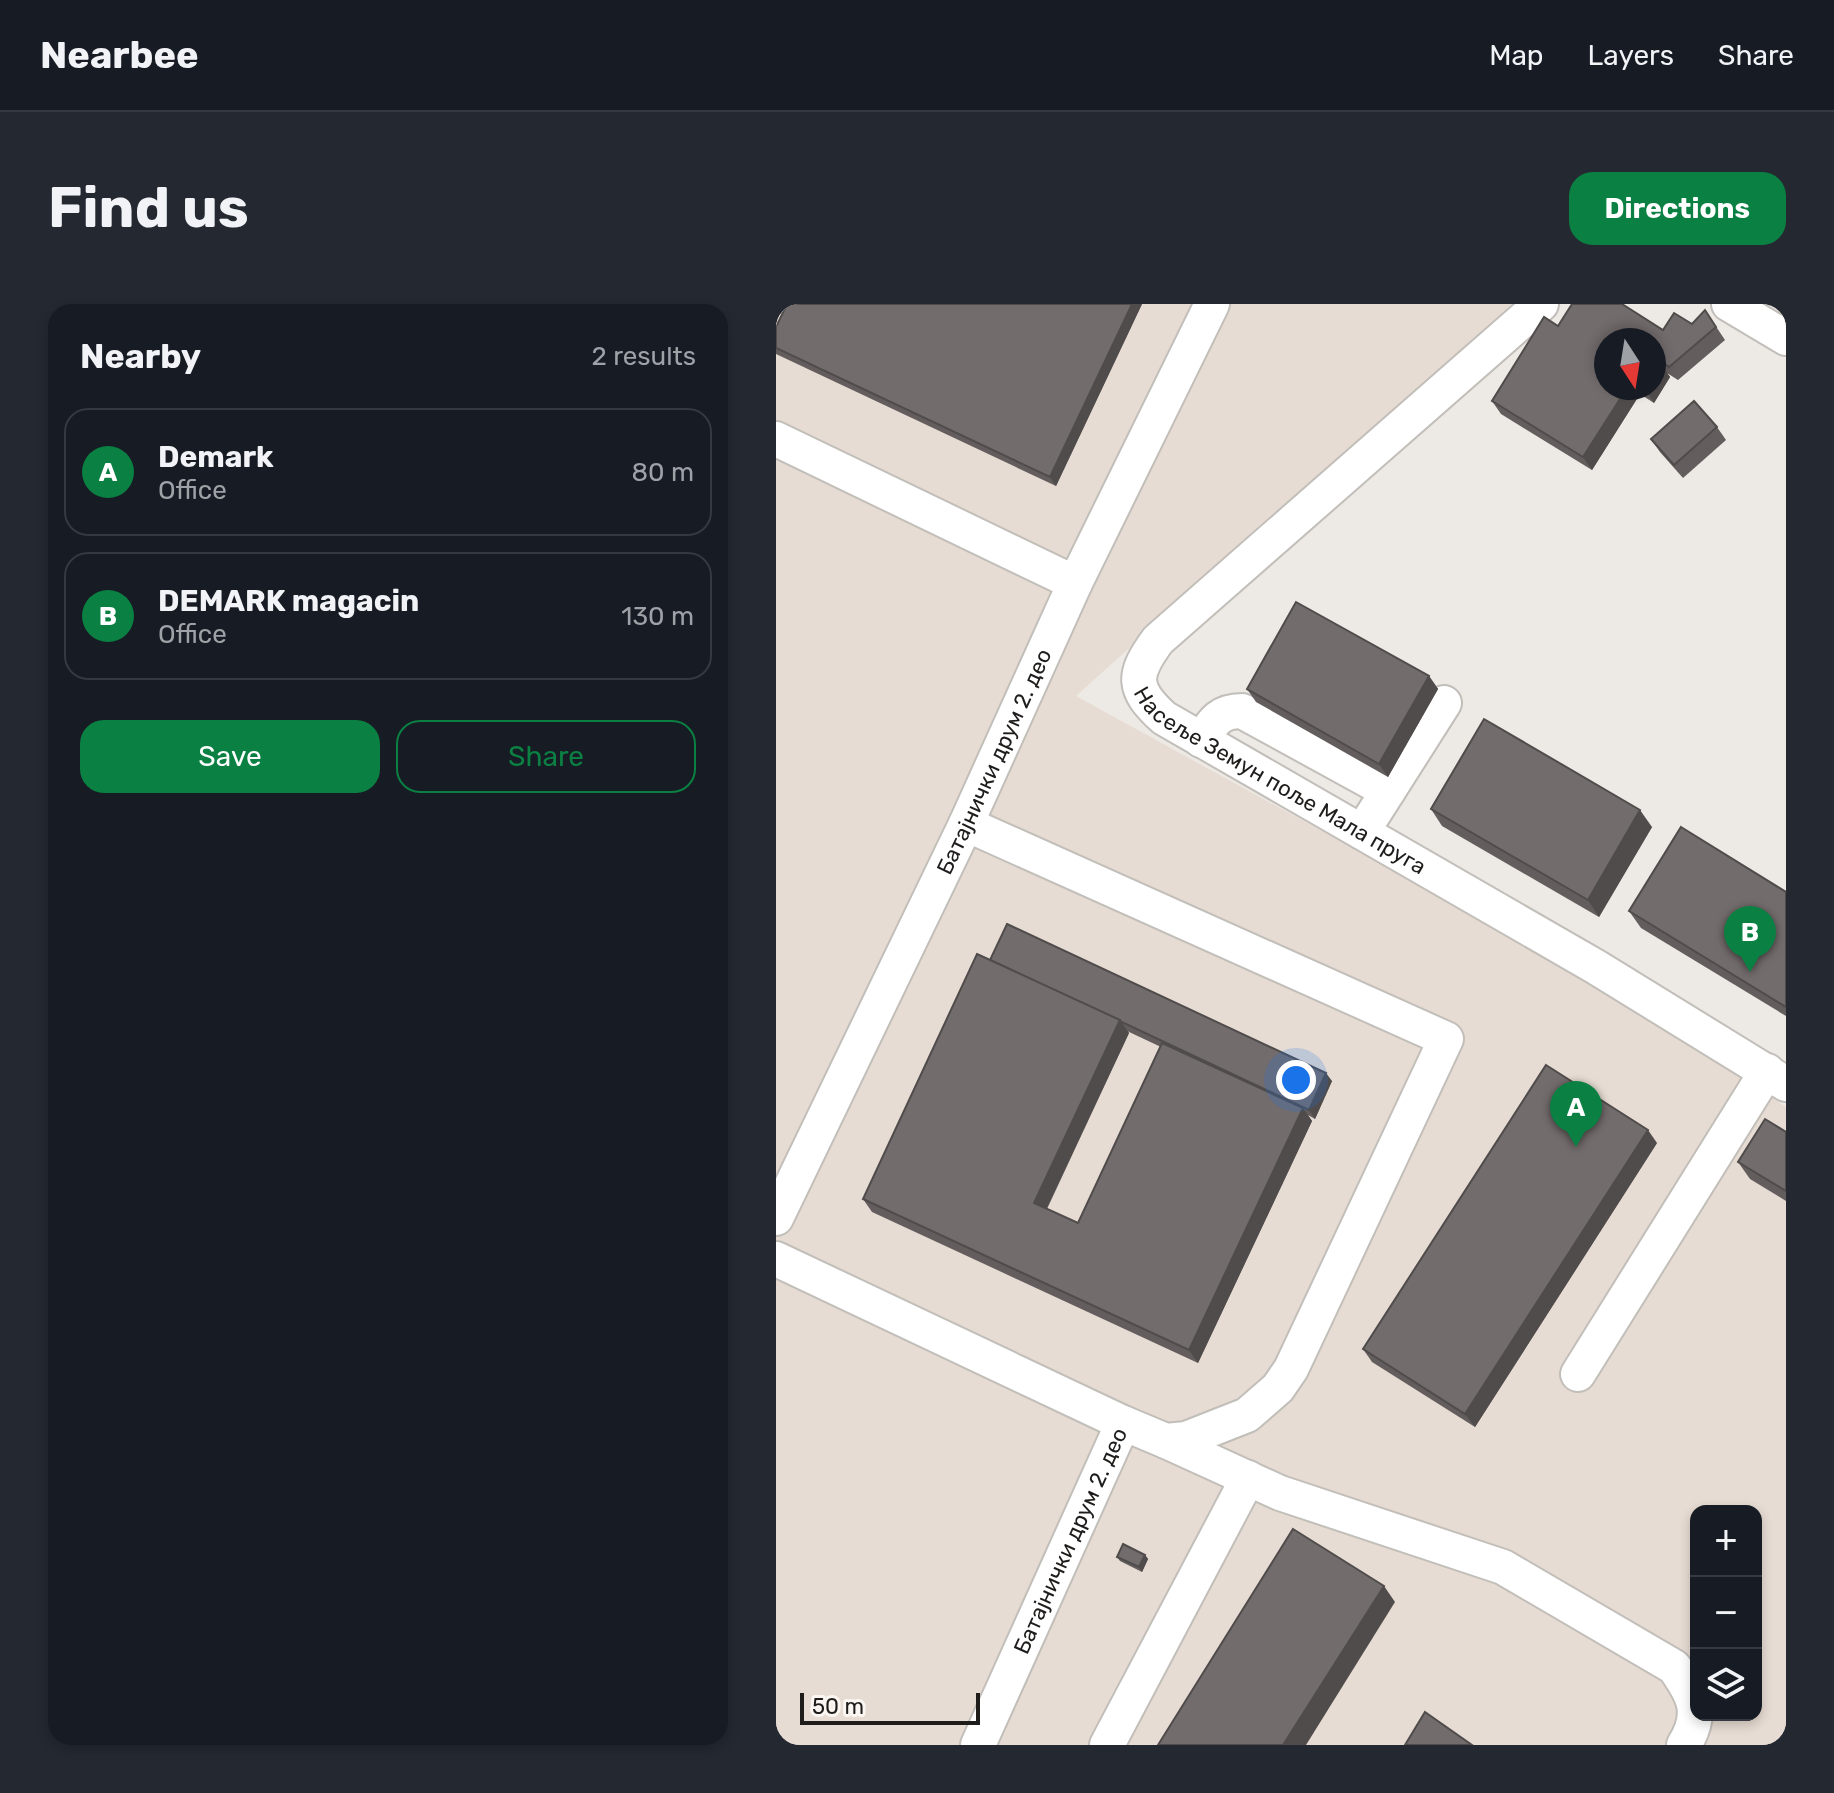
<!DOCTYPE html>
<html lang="en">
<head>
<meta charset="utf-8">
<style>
  body { margin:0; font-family:Rubik,sans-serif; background:#242831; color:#f1f3f6 }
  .controls { position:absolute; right:24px; bottom:24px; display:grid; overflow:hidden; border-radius:16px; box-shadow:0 4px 12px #0003 }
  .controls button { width:72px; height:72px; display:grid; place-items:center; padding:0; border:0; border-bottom:2px solid #363941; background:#171b24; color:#f1f3f6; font:40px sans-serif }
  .compass { position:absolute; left:818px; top:24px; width:72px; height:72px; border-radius:50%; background:#171b24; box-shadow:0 4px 12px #0003; rotate:168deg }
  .scale { position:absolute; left:24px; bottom:20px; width:180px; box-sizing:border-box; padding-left:8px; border:4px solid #1f1d1c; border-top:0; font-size:22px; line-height:28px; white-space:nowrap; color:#1f1d1c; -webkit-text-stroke:6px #fbf6f1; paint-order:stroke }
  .you { position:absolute; left:520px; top:776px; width:28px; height:28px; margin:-20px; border:6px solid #fff; border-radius:50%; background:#1a73e8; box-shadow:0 0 0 12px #1a73e833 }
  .badge { display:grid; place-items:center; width:52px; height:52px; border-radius:50%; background:#0b8043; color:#fff; font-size:26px; font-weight:700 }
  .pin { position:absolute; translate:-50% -66px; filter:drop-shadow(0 2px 4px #0008) }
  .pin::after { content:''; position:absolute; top:42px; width:28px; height:24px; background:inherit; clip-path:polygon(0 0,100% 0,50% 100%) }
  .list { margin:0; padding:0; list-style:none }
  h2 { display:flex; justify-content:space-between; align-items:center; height:104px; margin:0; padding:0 32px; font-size:34px }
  h2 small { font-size:26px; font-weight:400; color:#9ea1a6 }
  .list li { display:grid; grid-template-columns:52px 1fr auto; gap:24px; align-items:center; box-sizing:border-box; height:128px; margin:0 16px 16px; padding:0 16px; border:2px solid #363941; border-radius:24px }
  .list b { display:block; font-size:30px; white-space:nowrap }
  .list p { margin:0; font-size:26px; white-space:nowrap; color:#9ea1a6 }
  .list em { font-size:26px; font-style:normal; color:#9ea1a6 }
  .actions { display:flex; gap:16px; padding:24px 32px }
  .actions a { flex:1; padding:18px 0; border:2px solid #0b8043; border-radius:24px; text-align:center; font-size:28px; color:#0b8043 }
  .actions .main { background:#0b8043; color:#fff }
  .icon { flex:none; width:44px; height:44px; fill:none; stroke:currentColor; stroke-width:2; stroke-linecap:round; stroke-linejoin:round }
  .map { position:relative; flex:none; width:1010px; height:1441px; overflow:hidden; border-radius:24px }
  header { display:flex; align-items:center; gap:48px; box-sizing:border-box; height:112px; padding:0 40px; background:#171b24; border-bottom:2px solid #363941 }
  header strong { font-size:38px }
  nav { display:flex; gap:44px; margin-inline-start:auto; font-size:28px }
  .intro { display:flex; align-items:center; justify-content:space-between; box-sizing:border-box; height:192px; padding:0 48px }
  h1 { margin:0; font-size:56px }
  .button { padding:20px 36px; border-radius:24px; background:#0b8043; color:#fff; font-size:28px; font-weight:700 }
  main { display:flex; gap:48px; padding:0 48px }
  aside { flex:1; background:#171b24; border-radius:24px; box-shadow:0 4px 12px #0003 }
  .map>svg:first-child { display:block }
</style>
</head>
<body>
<header>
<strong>Nearbee</strong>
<nav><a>Map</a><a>Layers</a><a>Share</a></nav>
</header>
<div class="intro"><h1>Find us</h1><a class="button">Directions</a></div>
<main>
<aside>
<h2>Nearby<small>2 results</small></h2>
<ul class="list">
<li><span class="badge">A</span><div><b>Demark</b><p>Office</p></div><em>80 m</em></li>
<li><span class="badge">B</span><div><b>DEMARK magacin</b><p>Office</p></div><em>130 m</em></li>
</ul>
<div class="actions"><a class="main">Save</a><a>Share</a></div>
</aside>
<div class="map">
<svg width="1010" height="1441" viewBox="0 0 1010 1441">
  <rect width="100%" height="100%" fill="#ede9e4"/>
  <path fill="#e7dcd3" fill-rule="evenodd" d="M0 0H736L300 392 817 676 1010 803V1441H0ZM920 1207H980V1411H920Z"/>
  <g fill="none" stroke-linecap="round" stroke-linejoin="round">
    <defs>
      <g id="minor">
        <path id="s1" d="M765 0 382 336C356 371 356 385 388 414L820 663 1010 780"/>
        <polyline points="953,0 1010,34"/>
        <polyline points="0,135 299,279"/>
        <path d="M425 436C437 418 443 407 466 407L612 487"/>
        <polyline points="586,528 668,399"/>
        <path id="s2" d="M0 914 190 520 299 279 436 0"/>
        <polyline points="0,955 347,1119 390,1137 410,1135 471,1111 502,1084 515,1065 670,735 190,520"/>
        <polyline points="802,1070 991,767"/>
        <path d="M390 1137 504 1189 727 1263 898 1363C918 1391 928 1409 908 1441"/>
        <path id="s3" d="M202 1441 347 1119"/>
        <polyline points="331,1441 472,1174"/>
      </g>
    </defs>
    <use href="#minor" stroke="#c2beb9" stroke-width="38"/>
    <use href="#minor" stroke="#fff" stroke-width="34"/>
  </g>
  <g fill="#635d5d" fill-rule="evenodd">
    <polygon points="11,0 366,0 280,182 0,50 0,23"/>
    <path d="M929 6 949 36 902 76 891 69 894 73 878 99 864 90 816 166 725 110 716 97 782 22 887 26 916 20ZM878 36V84H830Z"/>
    <polygon points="941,123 950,136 907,174 884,148 875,135"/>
    <polygon points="653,372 662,385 612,473 480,398 471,385"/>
    <polygon points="655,505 876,523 823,613 666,522"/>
    <polygon points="1010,588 1010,712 865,624 853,607"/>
    <path d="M214 656 556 777 539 815 532 811 536 817 422 1059 96 908 87 895ZM351 727 385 743 302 919 271 905 353 729Z"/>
    <polygon points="1010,828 1010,897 974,875 962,858"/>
    <polygon points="881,839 699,1123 596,1058 587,1045"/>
    <polygon points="369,1251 372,1255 366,1268 344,1257 341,1253"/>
  </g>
  <g fill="#504c4c">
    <polygon points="356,0 366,0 280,182 274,173"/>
    <polygon points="885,60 894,73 878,99 869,86 870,84 878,84 878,72"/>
    <polygon points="851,84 860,84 864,90 816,166 807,153"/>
    <polygon points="653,372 662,385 612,473 603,460"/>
    <polygon points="864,506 876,523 823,613 812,596"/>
    <polygon points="344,716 353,729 267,912 258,899"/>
    <polygon points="550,769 556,777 539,815 533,806"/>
    <polygon points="527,804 536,817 422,1059 413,1046"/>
    <polygon points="872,826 881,839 699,1123 689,1110"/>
    <polygon points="369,1251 372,1255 366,1268 363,1263"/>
    <polygon points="608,1282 619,1298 530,1441 507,1441"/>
  </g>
  <g fill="#736c6c" stroke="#504c4c" stroke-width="2">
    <polygon points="11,0 356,0 274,173 0,44 0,23"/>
    <polygon points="796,0 846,0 887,26 898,9 916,20 929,6 940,23 893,63 878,53 878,36 830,36 830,84 851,84 807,153 716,97 768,13 782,22"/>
    <polygon points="878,56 885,60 878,72"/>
    <polygon points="918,97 941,123 898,161 875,135"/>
    <polygon points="520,298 653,372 603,460 471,385"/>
    <polygon points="708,415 864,506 812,596 655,505"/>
    <polygon points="905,523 1010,588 1010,703 853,607"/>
    <polygon points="231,620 550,769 533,806 214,656"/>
    <polygon points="201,650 344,716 258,899 302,919 386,739 527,804 413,1046 87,895"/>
    <polygon points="770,761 872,826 689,1110 587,1045"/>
    <polygon points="989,815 1010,828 1010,887 962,858"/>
    <polygon points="517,1225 608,1282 507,1441 382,1441"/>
    <polygon points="347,1240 369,1251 363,1263 341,1253"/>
    <polygon points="649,1408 696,1441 629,1441"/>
  </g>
  <g text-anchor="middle" stroke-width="7" stroke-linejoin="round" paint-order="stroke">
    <g font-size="22" fill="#1f1d1c" stroke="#fbf6f1">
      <text dy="8" stroke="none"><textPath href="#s2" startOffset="506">Батајнички друм 2. део</textPath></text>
      <text dy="8" stroke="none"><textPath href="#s1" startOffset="732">Насеље Земун поље Мала пруга</textPath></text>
      <text dy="8" stroke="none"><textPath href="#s3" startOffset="224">Батајнички друм 2. део</textPath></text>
    </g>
  </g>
</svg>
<div class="controls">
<button>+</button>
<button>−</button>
<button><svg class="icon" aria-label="layers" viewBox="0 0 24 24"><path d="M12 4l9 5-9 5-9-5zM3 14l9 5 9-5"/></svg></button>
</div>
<svg class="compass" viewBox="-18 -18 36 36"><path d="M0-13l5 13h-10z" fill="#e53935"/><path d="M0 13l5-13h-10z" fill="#9ea1a6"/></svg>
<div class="scale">50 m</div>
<div class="you"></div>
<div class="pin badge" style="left:800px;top:843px">A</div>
<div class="pin badge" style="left:974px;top:668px">B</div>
</div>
</main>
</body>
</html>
